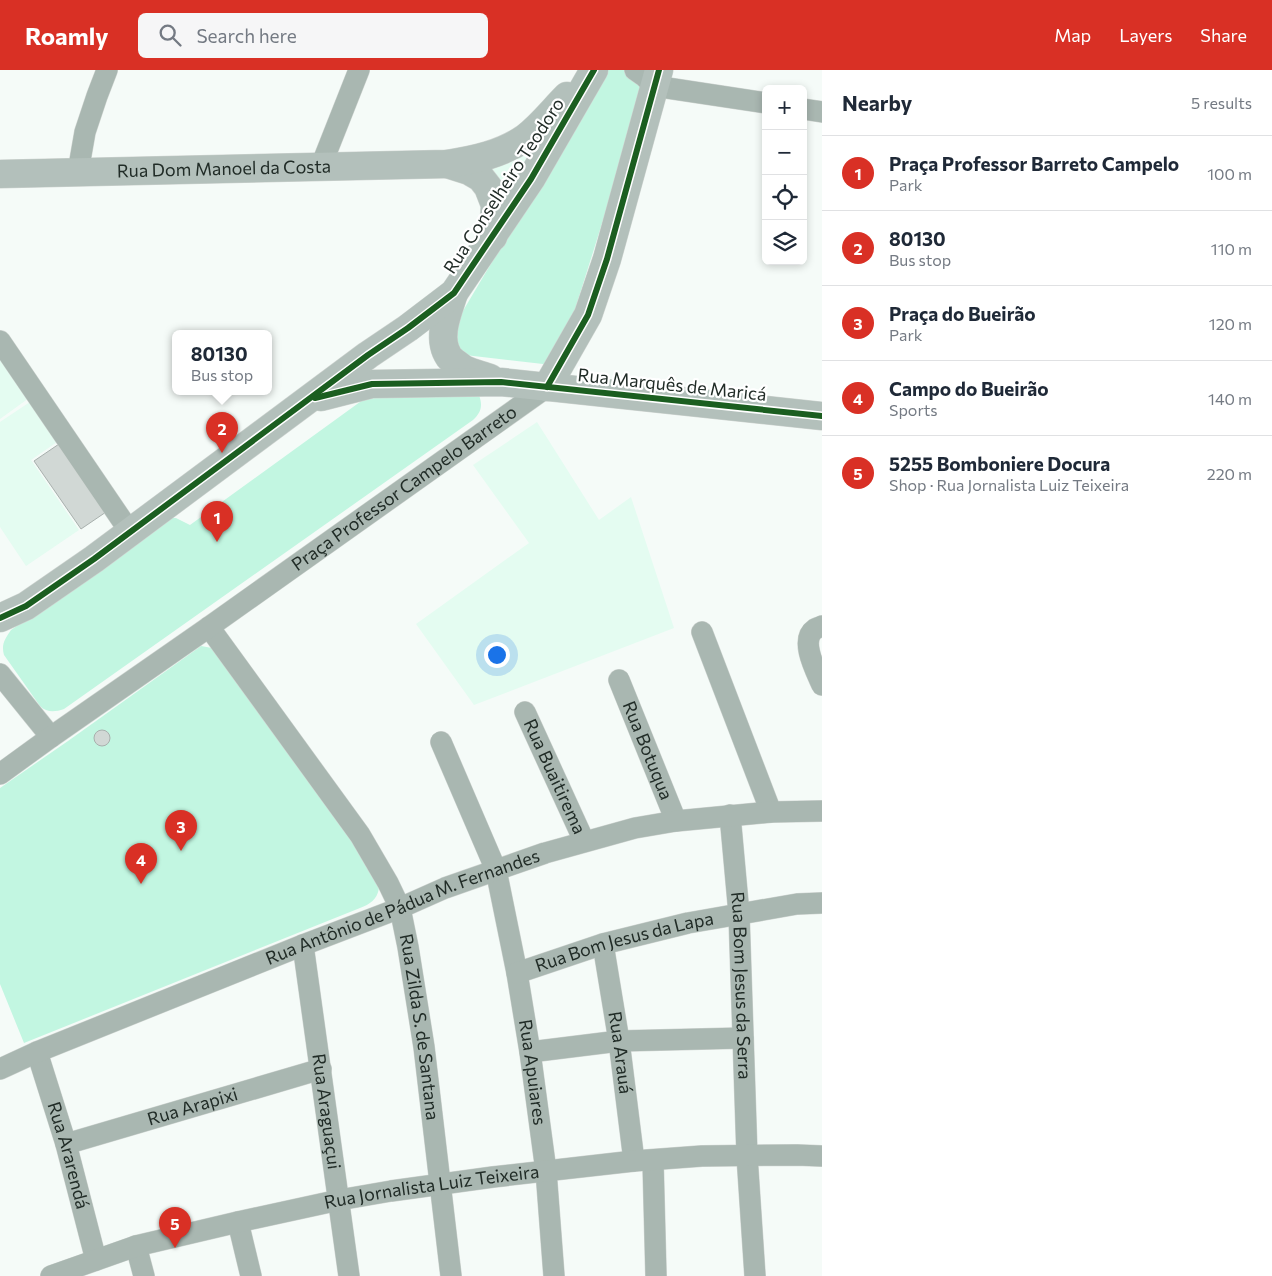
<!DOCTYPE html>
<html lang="en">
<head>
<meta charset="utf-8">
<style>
  body { margin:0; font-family:Commissioner,sans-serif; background:#f6f6f7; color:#1f2937 }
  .controls { position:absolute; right:15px; top:15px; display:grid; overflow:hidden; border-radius:8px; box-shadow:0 2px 8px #0003 }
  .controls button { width:45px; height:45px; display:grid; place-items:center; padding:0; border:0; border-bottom:1px solid #e0e1e3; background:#fff; color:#1f2937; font:25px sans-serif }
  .you { position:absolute; left:496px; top:584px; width:18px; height:18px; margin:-12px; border:4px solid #fff; border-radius:50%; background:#1a73e8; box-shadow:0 0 0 8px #1a73e833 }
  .badge { display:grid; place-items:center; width:32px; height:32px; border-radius:50%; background:#d93025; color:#fff; font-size:16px; font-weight:700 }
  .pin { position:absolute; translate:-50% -41px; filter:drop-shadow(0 1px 2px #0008) }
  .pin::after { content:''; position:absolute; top:26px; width:18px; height:15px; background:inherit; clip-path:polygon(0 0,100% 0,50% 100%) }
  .popup { position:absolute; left:172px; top:260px; width:100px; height:65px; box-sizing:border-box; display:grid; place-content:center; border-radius:8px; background:#fff; filter:drop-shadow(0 1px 4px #0005); font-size:16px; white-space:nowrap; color:#747a83 }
  .popup b { font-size:19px; color:#1f2937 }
  .popup::after { content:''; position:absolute; left:50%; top:100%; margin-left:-10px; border:10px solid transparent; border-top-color:#fff }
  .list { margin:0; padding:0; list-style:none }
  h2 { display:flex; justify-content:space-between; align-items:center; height:65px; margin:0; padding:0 20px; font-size:21px }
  h2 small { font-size:16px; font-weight:400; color:#747a83 }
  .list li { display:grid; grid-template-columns:32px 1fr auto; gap:15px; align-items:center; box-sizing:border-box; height:75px; padding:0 20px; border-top:1px solid #e0e1e3 }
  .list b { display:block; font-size:19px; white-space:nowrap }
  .list p { margin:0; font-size:16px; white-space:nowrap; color:#747a83 }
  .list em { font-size:16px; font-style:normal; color:#747a83 }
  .icon { flex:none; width:28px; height:28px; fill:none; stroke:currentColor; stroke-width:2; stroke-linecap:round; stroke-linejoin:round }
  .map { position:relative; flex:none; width:822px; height:1206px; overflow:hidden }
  header { display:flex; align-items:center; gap:30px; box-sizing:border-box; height:70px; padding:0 25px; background:#d93025; color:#fff }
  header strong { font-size:24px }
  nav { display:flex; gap:28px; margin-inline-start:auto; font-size:18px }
  .search { width:350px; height:45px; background:#f6f6f7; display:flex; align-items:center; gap:12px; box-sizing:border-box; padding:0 18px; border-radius:8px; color:#747a83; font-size:19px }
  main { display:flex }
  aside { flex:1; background:#fff }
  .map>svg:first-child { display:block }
</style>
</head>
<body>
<header>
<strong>Roamly</strong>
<div class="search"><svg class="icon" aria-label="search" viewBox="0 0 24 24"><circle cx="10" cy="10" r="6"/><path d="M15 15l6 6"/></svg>Search here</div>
<nav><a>Map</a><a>Layers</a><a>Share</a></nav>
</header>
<main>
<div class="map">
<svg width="822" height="1206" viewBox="0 0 822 1206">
  <rect width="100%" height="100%" fill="#f5fbf8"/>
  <g fill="#e4fcf1">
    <polygon points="555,43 488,148 481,106"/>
    <polygon points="0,288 29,328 0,349"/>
    <polygon points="30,332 57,372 31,390 79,460 26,496 0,457 0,352"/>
    <polygon points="537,352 599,450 631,427 674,558 474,635 416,554 529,473 473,395"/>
  </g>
  <g fill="#c2f6e1">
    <polygon points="608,0 631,0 634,2 643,23 561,284 550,293 543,294 465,285 456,278 454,256 597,15"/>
    <path d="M382 316 479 325C483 336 481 343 473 350L64 639C55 642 47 643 40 636L4 585C1 574 5 569 11 560L170 448H176L190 455Z"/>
    <path d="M201 576 212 578 344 756 379 818C377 830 370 834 360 838L24 973 0 914V718L68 671Z"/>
  </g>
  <g fill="#d1d8d5" stroke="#a8b0ad">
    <polygon points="62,372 109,440 81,459 34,391"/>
    <circle cx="102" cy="668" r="8"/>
  </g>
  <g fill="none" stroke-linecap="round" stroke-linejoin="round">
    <defs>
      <g id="street">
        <polyline points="635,0 645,7 654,16 766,33"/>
        <polyline points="803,39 822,42"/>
        <polyline points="321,96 359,0"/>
        <polyline points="78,102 85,62 97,26 107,0"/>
        <polyline points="0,271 130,462"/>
        <path d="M822 556C820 557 817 558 815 559 799 570 816 601 822 615"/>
        <path id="s1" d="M209 557 360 765 388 813 400 838 408 877 424 977 451 1206"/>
        <polyline points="702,562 771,742"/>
        <polyline points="0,604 51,667"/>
        <path id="s2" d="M619 610 676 751"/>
        <path id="s3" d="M525 642 584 771"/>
        <path id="s4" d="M441 672 496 800 517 903 530 982 546 1101 554 1206"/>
        <path id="s5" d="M0 704 51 667 209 557 547 317"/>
        <path id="s6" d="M730 745 739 844 747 1086 755 1206"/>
        <path id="s7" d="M603 874 619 971 634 1091"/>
        <path id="s8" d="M303 875 349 1206"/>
        <path id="s9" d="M517 903 603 874 688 853 797 834 822 833"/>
        <path id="s10" d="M37 982 66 1074 96 1190"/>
        <polyline points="530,982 619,971 743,968"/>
        <path id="s11" d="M0 999 37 982 303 875 400 838 445 818 545 783 635 758 676 751 771 742 822 741"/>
        <path id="s12" d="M66 1074 321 999"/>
        <polyline points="653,1091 656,1206"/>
        <polyline points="238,1152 251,1206"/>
        <polyline points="136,1176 144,1206"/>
        <path id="s13" d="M51 1206 136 1176 238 1152 339 1130 391 1121 493 1107 634 1091 702 1086 797 1085 822 1086"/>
      </g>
      <g id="secondary">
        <polyline points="447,94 469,101 481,108 488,117 495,135 493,167"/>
        <path id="s14" d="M0 104 447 94C474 90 502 84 525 68 541 56 553 40 567 26"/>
        <path d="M454 223C448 242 436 268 449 287 452 291 460 296 464 299 472 303 482 305 490 308"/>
        <polyline points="547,317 588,245 607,189 659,0"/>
        <polyline points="321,327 372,314 501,312 822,346"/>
        <polyline points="0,548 26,536 94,489 368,285 408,258 454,223 531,109 594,0"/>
      </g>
    </defs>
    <use href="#street" stroke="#d0d5d2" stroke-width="22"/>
    <use href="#secondary" stroke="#d0d5d2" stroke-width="29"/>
    <use href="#street" stroke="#a9b7b1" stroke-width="21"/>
    <use href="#secondary" stroke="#b3c0bb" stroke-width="28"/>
    <defs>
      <g id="cycleway">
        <polyline points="547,317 588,245 607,189 659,0"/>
        <polyline points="315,328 372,314 501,312 822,346"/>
        <polyline points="0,548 26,536 94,489 368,285 408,258 454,223 531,109 594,0"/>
      </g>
    </defs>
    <use href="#cycleway" stroke="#fff" stroke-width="9"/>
    <use href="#cycleway" stroke="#1b5e20" stroke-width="6"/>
  </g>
  <g text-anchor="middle" stroke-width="4.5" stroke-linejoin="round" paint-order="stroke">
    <g font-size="18" fill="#212c27" stroke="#fff">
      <text dy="6" stroke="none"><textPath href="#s14" startOffset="224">Rua Dom Manoel da Costa</textPath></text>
      <text transform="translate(504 116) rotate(-57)" y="6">Rua Conselheiro Teodoro</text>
      <text transform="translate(672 315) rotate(6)" y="6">Rua Marquês de Maricá</text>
      <text dy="6" stroke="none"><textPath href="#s5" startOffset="495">Praça Professor Campelo Barreto</textPath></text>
      <text dy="6" stroke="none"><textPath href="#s2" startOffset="76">Rua Botuqua</textPath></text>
      <text dy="6" stroke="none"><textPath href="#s3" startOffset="71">Rua Buaitirema</textPath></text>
      <text dy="6" stroke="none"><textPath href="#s11" startOffset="434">Rua Antônio de Pádua M. Fernandes</textPath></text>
      <text dy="6" stroke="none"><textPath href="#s9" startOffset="112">Rua Bom Jesus da Lapa</textPath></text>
      <text dy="6" stroke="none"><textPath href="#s6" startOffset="171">Rua Bom Jesus da Serra</textPath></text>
      <text dy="6" stroke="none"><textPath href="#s1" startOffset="461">Rua Zilda S. de Santana</textPath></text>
      <text dy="6" stroke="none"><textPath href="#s7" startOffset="110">Rua Arauá</textPath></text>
      <text dy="6" stroke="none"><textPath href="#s4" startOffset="345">Rua Apuiares</textPath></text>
      <text dy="6" stroke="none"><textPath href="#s12" startOffset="132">Rua Arapixi</textPath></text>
      <text dy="6" stroke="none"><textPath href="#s8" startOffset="168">Rua Araguaçui</textPath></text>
      <text dy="6" stroke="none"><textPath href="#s10" startOffset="108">Rua Ararendá</textPath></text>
      <text dy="6" stroke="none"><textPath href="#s13" startOffset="392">Rua Jornalista Luiz Teixeira</textPath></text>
    </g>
  </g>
</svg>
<div class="controls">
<button>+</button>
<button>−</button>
<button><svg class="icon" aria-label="locate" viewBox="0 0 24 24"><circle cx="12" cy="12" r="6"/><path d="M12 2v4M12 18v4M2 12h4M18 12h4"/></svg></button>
<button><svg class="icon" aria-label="layers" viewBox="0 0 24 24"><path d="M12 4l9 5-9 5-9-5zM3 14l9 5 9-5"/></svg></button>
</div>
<div class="you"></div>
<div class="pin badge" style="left:217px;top:472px">1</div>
<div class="pin badge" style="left:222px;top:383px">2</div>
<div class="popup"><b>80130</b>Bus stop</div>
<div class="pin badge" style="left:181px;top:781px">3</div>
<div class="pin badge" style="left:141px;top:814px">4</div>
<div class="pin badge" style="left:175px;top:1178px">5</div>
</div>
<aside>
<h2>Nearby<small>5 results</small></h2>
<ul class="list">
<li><span class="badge">1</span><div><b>Praça Professor Barreto Campelo</b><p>Park</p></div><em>100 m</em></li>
<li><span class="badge">2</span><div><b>80130</b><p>Bus stop</p></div><em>110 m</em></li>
<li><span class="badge">3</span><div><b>Praça do Bueirão</b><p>Park</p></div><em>120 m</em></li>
<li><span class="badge">4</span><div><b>Campo do Bueirão</b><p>Sports</p></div><em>140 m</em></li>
<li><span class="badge">5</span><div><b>5255 Bomboniere Docura</b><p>Shop · Rua Jornalista Luiz Teixeira</p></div><em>220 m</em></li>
</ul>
</aside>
</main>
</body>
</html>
